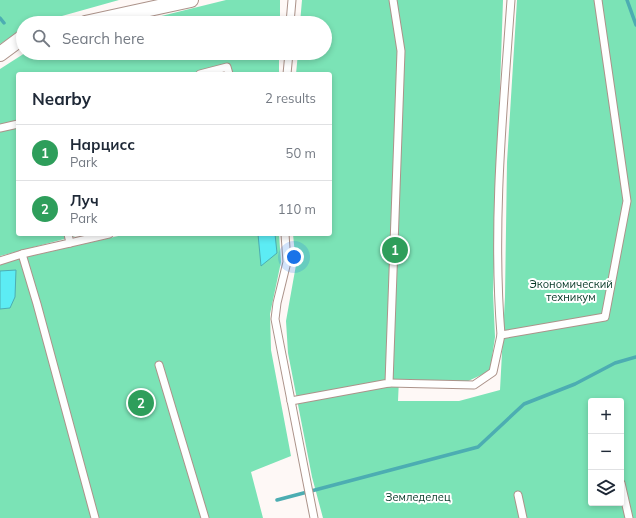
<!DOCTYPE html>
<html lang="en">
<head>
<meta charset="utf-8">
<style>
  body { margin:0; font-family:Mulish,sans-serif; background:#f6f6f7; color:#1f2937 }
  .controls { position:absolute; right:12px; bottom:12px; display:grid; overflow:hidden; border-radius:4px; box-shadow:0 2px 6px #0003 }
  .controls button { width:36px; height:36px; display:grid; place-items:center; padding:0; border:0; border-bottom:1px solid #e0e1e3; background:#fff; color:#1f2937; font:20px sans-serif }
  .you { position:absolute; left:294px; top:257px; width:14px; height:14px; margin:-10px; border:3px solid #fff; border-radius:50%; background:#1a73e8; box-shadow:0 0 0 6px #1a73e833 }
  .badge { display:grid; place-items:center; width:26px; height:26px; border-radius:50%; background:#3d848d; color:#fff; font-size:13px; font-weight:700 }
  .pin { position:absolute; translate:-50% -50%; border:2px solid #fff; box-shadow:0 1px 4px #0006 }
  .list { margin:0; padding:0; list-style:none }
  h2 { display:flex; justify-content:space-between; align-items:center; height:52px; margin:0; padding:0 16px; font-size:17px }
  h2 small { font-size:13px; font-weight:400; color:#747a83 }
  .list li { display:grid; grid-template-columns:26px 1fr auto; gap:12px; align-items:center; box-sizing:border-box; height:56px; padding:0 16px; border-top:1px solid #e0e1e3 }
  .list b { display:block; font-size:15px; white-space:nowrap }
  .list p { margin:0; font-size:13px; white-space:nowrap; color:#747a83 }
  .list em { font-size:13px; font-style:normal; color:#747a83 }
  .icon { flex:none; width:22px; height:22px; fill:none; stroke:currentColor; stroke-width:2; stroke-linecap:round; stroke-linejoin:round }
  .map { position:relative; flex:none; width:636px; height:518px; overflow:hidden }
  .search { position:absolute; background:#fff; box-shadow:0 2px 6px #0003; left:16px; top:16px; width:316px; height:44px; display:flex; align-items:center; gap:10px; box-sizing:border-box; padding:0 14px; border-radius:22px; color:#747a83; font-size:15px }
  .panel { position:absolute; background:#fff; box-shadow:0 2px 6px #0003; left:16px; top:72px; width:316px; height:164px; border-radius:4px }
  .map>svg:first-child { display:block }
</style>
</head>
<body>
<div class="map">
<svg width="636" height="518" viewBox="0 0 636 518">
  <rect width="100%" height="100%" fill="#fef8f6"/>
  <g fill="#7be3b6" fill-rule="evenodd">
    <polygon points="0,0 119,0 37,23 23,23 23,29 0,44"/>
    <polygon points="226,0 280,0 280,23 133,23"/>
    <path d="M302 0H503L493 293 495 337 490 371 466 382 399 379 398 401H459L500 390 505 297 507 162 517 0H636V518H323L312 477 288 353 286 321 296 265 293 234H330V74H296L298 53H325V23H300ZM591 401H621V503H591Z"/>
    <polygon points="25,53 279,53 279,74 18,74 18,234 83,234 0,256 0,69"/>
    <polygon points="127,234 279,234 281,262 270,314 271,350 291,456 251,472 263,518 0,518 0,265 18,259"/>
  </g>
  <g fill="#5cecf4" stroke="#4cadb2">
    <polygon points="258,234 275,234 277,253 261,266"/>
    <polygon points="16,270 15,297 10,308 0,309 0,271"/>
  </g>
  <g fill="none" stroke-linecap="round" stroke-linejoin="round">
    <g stroke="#4cadb2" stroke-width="3.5">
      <polyline points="627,0 636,25"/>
      <polyline points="0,18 4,23"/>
      <polyline points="277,500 478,447 524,404 575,384 615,363 636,357"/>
    </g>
    <defs>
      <g id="service">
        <polyline points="290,23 292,0"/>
        <polyline points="200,74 227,67 229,74"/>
        <polyline points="287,74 289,53"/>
        <polyline points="0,128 18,124"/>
        <polyline points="68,234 70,243 109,234"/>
        <polyline points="285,234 287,262 277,303 275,319 314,518"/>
        <polyline points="22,254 37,304 95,518"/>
        <polyline points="0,261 22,254 70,243"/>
        <path d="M501 335C492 224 503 111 511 0"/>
        <polyline points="159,365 205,518"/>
        <polyline points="389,383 474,385 493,372 501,335 605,317 627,201 598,0"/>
        <polyline points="291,401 389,383 401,51 393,0"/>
        <polyline points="621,483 629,518"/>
        <polyline points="518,495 523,518"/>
      </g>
      <g id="minor">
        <polyline points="85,23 191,0"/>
        <polyline points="0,54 23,37"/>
      </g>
    </defs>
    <use href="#service" stroke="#ac938a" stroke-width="9"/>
    <use href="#minor" stroke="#ac938a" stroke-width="16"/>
    <use href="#service" stroke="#fff" stroke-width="7"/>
    <use href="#minor" stroke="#fff" stroke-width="14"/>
  </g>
  <g text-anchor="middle" stroke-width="4" stroke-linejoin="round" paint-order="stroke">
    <g font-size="11" fill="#053826" stroke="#fff">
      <text x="571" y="288">Экономический<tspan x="571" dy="13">техникум</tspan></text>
      <text x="418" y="501">Земледелец</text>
    </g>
  </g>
</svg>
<div class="controls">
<button>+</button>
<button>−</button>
<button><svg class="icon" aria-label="layers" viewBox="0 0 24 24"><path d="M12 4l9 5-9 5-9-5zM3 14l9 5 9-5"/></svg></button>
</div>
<div class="you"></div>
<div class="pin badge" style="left:395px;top:250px;background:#2e9e5b">1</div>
<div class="pin badge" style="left:141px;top:403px;background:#2e9e5b">2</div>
<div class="search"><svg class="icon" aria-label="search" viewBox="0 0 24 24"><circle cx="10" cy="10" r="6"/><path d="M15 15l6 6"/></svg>Search here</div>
<section class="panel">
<h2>Nearby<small>2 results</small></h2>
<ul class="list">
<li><span class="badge" style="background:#2e9e5b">1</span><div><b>Нарцисс</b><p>Park</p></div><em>50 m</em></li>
<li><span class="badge" style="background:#2e9e5b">2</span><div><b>Луч</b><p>Park</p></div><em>110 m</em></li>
</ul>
</section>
</div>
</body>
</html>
